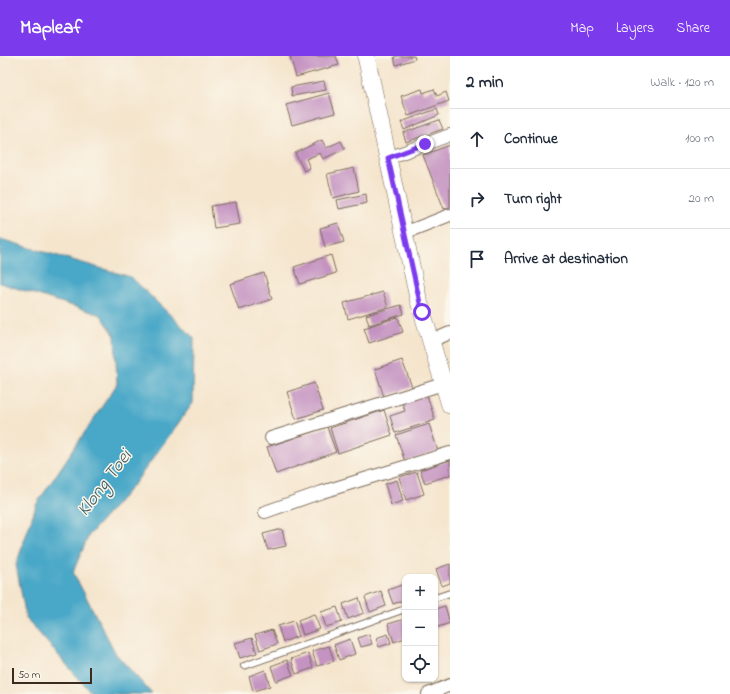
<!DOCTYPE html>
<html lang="en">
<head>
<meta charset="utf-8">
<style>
  body { margin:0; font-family:"Indie Flower",sans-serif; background:#f2f2f3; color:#1f2937 }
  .controls { position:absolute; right:12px; bottom:12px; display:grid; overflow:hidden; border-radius:8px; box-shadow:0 1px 3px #0004 }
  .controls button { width:36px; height:36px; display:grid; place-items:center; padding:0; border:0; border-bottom:1px solid #e0e1e3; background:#fff; color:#1f2937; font:20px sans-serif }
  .scale { position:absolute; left:12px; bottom:10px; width:80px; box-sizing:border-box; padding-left:4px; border:2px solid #3b2a1e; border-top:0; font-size:11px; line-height:14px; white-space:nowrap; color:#3b2a1e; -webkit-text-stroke:3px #fbf7ec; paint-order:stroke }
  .stop { position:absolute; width:12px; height:12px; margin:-9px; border:3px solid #7c3aed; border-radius:50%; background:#fff }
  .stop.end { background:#7c3aed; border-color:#fff; box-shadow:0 1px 4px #0008 }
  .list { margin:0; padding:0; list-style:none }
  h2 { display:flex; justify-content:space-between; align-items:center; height:52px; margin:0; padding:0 16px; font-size:17px }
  h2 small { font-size:13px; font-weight:400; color:#747a83 }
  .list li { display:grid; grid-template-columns:26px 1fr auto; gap:12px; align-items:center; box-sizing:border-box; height:60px; padding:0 16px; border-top:1px solid #e0e1e3 }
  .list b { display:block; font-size:15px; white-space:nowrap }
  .list em { font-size:13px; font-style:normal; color:#747a83 }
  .icon { flex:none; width:22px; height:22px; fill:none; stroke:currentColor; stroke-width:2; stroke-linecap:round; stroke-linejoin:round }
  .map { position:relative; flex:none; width:450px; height:638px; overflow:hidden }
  header { display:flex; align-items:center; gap:24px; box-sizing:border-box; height:56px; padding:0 20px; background:#7c3aed; color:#fff }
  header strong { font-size:19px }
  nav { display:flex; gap:22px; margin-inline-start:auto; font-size:14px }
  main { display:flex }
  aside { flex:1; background:#fff }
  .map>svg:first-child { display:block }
</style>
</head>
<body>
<header>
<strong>Mapleaf</strong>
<nav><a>Map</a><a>Layers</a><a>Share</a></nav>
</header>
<main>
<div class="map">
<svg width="450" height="638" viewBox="0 0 450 638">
  <rect width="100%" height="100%" fill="#fbf7ec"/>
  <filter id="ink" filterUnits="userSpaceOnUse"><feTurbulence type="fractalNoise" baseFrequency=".025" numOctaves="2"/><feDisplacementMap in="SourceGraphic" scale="8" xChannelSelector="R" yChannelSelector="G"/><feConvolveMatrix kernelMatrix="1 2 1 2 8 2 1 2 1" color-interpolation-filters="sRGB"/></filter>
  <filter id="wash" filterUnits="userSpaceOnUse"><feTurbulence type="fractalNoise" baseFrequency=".012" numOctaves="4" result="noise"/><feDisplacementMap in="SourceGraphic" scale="16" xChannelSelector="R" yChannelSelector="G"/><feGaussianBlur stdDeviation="0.9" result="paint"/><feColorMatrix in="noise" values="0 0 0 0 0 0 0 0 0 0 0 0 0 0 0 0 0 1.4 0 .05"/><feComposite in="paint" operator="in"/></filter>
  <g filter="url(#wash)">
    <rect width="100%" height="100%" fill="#f5e5cd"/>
    <polygon fill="#48a7c7" stroke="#426872" points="0,183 131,221 194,282 193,347 135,427 89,479 73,516 116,598 152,638 92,638 26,562 16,509 36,449 117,328 115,280 101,259 0,227"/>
    <g id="blocks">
      <g fill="#c493c1">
        <polygon points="294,0 336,0 339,9 296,21 290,1"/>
        <polygon points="398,0 414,0 415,3 396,9 394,1"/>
        <polygon points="324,25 326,34 292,40 291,31"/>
        <polygon points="422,33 423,37 434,33 437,40 446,36 449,45 408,60 401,40"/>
        <polygon points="329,37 335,57 292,69 286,49"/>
        <polygon points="437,53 439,59 404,74 401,66"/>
        <polygon points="439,64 443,73 406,86 403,77"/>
        <polygon points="322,84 326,92 341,85 345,93 323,103 320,97 306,103 310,112 304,115 295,97"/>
        <polygon points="450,89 450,151 444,153 423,99"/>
        <polygon points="354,112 359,135 333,142 327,118"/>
        <polygon points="366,138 367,147 339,153 337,144"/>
        <polygon points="236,146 240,168 214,172 211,150"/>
        <polygon points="338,167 344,186 325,191 320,172"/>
        <polygon points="331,199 336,217 300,228 294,211"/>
        <polygon points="264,217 272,243 239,254 230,228"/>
        <polygon points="383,236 388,251 348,263 344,247"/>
        <polygon points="401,249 404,258 369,269 366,259"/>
        <polygon points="398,261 403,276 369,287 364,272"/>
        <polygon points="402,304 412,331 384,341 375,313"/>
        <polygon points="314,327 323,354 296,363 287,336"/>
        <polygon points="427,339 435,364 395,377 390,360 405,355 402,346"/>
        <polygon points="384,354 392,379 338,397 330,372"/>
        <polygon points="429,368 438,395 405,406 396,379"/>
        <polygon points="327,371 336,396 276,418 267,391"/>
        <polygon points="450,404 450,419 425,427 420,414"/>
        <polygon points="417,416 424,438 406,444 399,421"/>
        <polygon points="397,424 403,445 391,449 385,428"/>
        <polygon points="282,473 286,490 268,494 263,478"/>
        <polygon points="450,508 450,527 442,530 436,513"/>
        <polygon points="404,528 405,544 393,548 388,534"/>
        <polygon points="381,535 386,550 370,556 365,541"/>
        <polygon points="359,542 364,557 348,563 343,548"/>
        <polygon points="445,550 450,567 435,572 435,553"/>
        <polygon points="337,551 342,566 326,571 321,556"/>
        <polygon points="314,558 320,573 303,579 298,564"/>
        <polygon points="405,563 405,582 394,586 388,568"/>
        <polygon points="294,565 299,580 283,586 278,570"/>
        <polygon points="272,574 277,588 260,594 255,579"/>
        <polygon points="369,578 372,588 361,591 358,582"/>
        <polygon points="388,578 391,587 379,591 376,582"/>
        <polygon points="252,582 257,597 240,602 235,587"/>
        <polygon points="350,583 355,598 339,604 334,589"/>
        <polygon points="329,590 334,605 317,610 312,595"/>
        <polygon points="308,597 313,612 296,618 291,603"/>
        <polygon points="287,604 293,619 276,625 271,610"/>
        <polygon points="265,614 270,630 253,635 249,620"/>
      </g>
    </g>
  </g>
  <g filter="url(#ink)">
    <use href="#blocks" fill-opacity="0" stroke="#7c6b5b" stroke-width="1"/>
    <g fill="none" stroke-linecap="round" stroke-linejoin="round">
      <defs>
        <g id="lane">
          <polyline points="435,542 450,537"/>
          <polyline points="244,610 405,553"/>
        </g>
        <g id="street">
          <polyline points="388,102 450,79"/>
          <polyline points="404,177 450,159"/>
          <polyline points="431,285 450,277"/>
          <polyline points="271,382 443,328"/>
          <polyline points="265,456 322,436 450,397"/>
          <polyline points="428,638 450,629"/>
        </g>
        <polyline id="secondary" points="366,0 418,242 450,349"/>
      </defs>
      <use href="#lane" stroke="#7c6b5b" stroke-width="8"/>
      <use href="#street" stroke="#7c6b5b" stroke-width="14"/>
      <use href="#secondary" stroke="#7c6b5b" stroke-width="18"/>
      <use href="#lane" stroke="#fff" stroke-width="6"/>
      <use href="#street" stroke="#fff" stroke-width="12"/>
      <use href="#secondary" stroke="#fff" stroke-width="17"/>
    </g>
  </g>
  <g fill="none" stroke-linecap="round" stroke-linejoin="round" filter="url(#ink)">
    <polyline stroke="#7c3aed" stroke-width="5" points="422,256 388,102 425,88"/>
  </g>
  <g text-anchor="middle" stroke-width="3" stroke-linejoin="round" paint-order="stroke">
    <g font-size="19" font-style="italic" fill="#405c62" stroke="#fbf7ec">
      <text transform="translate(103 426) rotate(-53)" y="7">Klong Toei</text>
    </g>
  </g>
</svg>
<div class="controls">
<button>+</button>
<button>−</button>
<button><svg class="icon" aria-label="locate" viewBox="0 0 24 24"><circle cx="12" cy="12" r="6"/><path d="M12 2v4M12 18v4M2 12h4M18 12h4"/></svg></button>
</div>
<div class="scale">50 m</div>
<div class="stop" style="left:422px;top:256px"></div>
<div class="stop end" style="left:425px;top:88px"></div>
</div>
<aside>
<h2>2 min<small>Walk · 120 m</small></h2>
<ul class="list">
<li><svg class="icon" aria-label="ahead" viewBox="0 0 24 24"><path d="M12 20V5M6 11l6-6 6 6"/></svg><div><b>Continue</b></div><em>100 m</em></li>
<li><svg class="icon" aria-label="right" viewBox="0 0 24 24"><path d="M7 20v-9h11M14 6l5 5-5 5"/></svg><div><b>Turn right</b></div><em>20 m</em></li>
<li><svg class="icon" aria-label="arrive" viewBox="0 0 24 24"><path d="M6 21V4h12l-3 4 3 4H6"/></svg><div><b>Arrive at destination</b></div></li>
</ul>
</aside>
</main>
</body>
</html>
